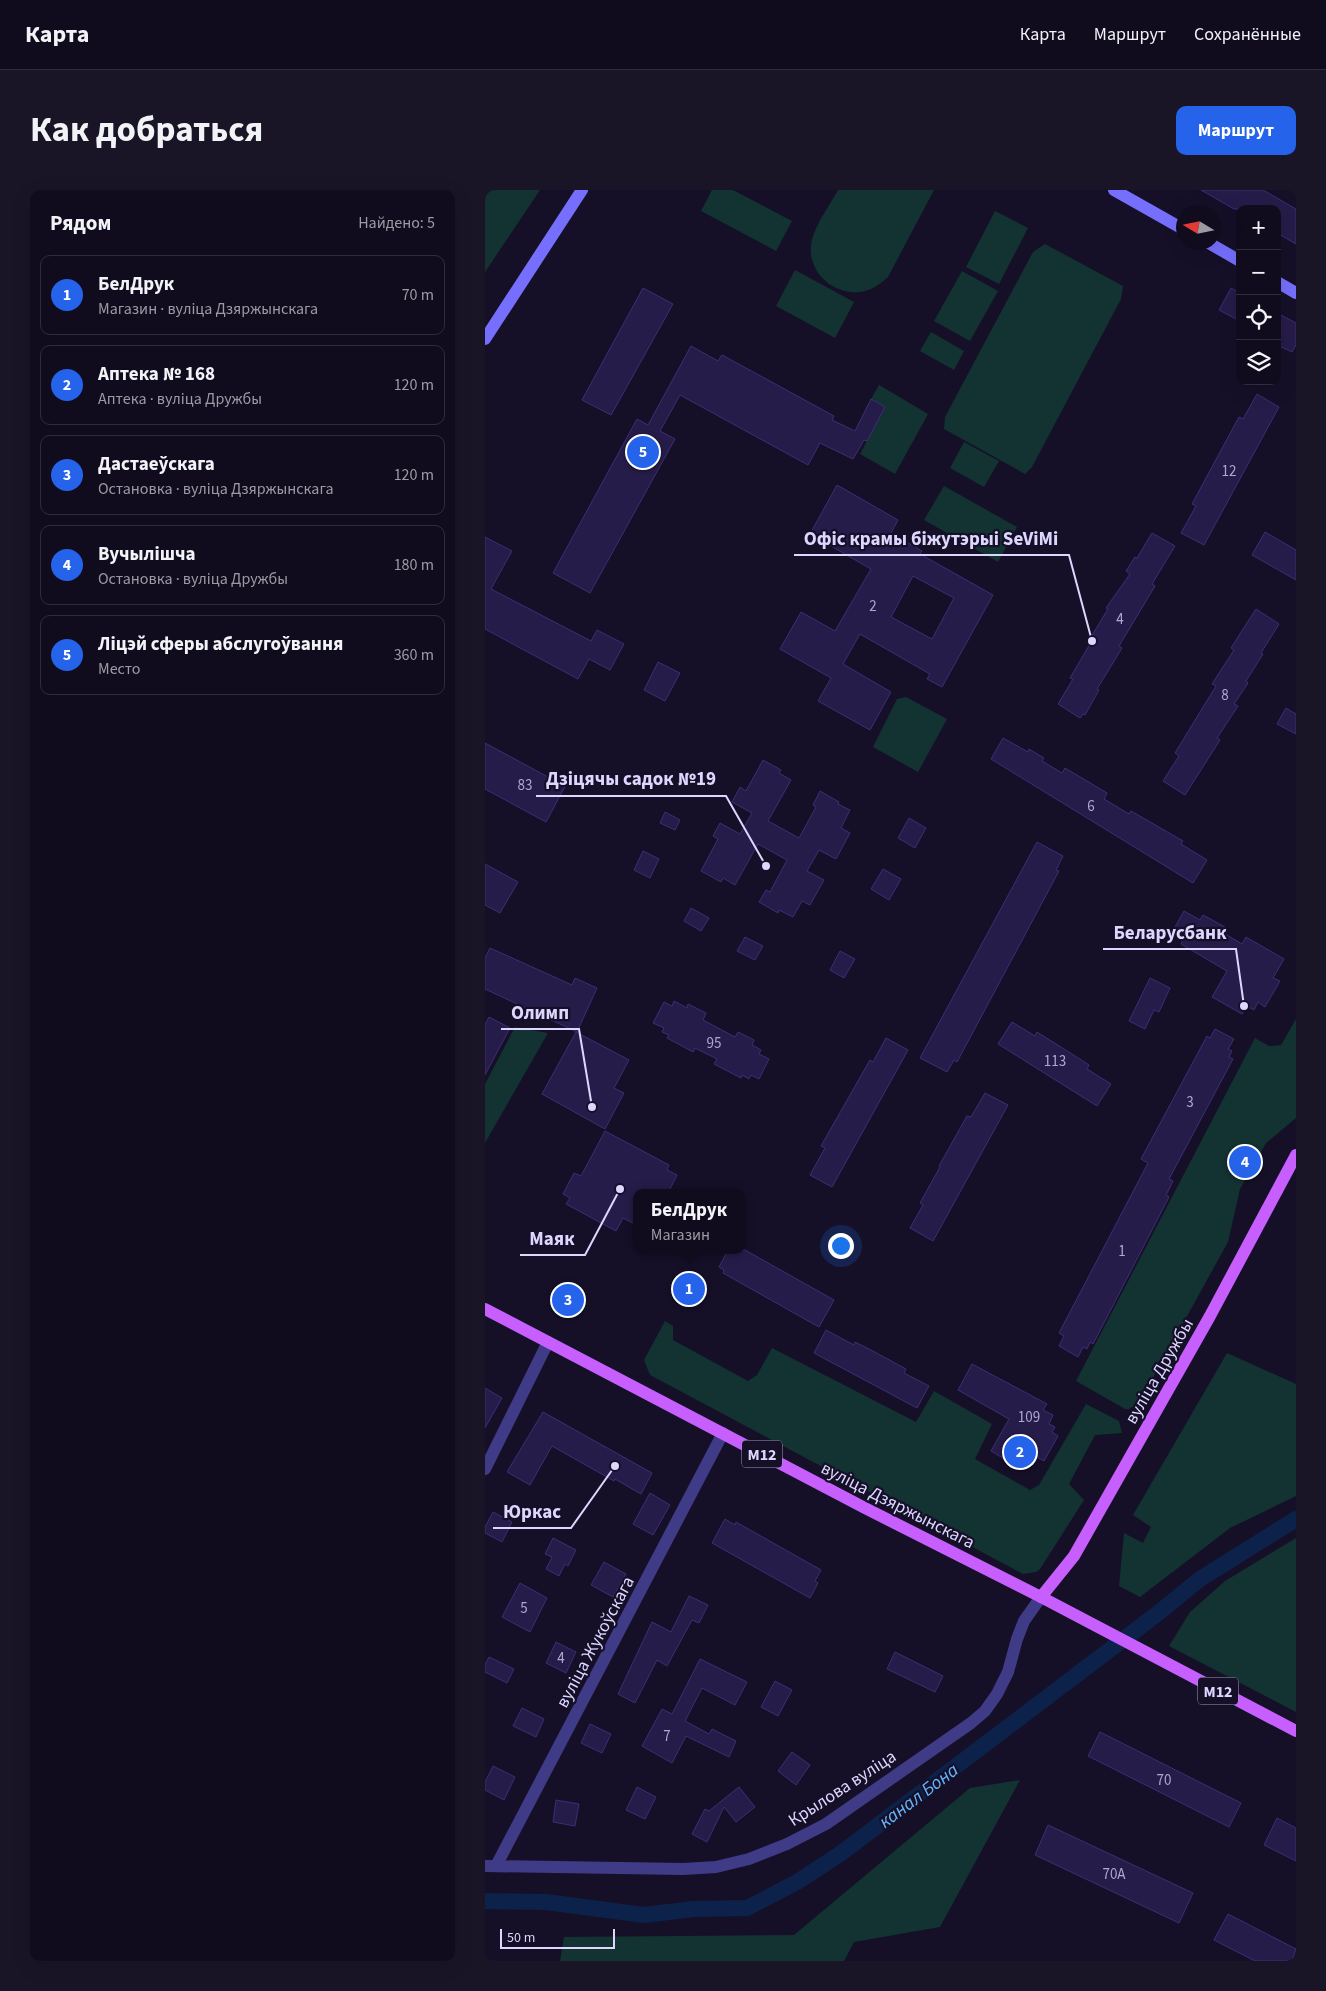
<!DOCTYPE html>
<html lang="ru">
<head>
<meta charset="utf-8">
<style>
  body { margin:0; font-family:"Source Sans 3",sans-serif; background:#191527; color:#f1f3f6 }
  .controls { position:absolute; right:15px; top:15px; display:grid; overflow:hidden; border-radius:10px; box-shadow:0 5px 20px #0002 }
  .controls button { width:45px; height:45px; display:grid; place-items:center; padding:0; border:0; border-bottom:1px solid #302c3c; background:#100c1e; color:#f1f3f6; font:25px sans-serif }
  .compass { position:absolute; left:691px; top:15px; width:45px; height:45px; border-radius:50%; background:#100c1e; box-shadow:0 5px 20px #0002; rotate:280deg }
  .scale { position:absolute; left:15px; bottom:12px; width:115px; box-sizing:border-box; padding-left:5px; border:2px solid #ddd7ff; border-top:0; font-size:14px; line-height:18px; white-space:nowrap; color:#ddd7ff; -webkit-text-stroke:4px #151028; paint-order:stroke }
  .you { position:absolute; left:355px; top:1055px; width:18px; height:18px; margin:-12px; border:4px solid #fff; border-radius:50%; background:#1a73e8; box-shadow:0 0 0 8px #1a73e833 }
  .badge { display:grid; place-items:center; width:32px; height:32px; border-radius:50%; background:#2563eb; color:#fff; font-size:16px; font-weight:700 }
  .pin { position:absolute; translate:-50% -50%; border:2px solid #fff; box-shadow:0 1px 5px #0006 }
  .popup { position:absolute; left:148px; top:999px; width:112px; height:65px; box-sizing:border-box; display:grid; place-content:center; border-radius:10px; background:#100c1e; filter:drop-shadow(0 1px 4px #0005); font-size:16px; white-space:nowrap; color:#9c9ba4 }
  .popup b { font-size:19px; color:#f1f3f6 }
  .popup::after { content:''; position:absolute; left:50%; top:100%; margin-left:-10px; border:10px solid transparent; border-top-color:#100c1e }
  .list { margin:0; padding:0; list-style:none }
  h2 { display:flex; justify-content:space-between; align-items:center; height:65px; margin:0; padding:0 20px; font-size:21px }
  h2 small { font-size:16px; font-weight:400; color:#9c9ba4 }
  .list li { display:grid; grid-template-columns:32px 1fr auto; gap:15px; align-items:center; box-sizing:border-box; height:80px; margin:0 10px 10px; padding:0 10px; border:1px solid #302c3c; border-radius:10px }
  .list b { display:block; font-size:19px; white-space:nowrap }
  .list p { margin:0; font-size:16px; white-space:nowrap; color:#9c9ba4 }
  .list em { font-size:16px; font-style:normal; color:#9c9ba4 }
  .icon { flex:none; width:28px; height:28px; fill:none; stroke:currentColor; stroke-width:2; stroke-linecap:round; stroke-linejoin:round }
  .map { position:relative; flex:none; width:811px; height:1771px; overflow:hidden; border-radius:10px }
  header { display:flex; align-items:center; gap:30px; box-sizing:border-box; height:70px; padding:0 25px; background:#100c1e; border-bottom:1px solid #302c3c }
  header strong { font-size:24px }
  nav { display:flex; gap:28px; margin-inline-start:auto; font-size:18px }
  .intro { display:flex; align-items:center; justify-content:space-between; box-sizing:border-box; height:120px; padding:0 30px }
  h1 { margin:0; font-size:35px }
  .button { padding:12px 22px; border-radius:10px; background:#2563eb; color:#fff; font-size:18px; font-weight:700 }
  main { display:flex; gap:30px; padding:0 30px }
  aside { flex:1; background:#100c1e; border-radius:10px; box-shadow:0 5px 20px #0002 }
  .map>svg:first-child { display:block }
</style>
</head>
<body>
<header>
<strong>Карта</strong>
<nav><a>Карта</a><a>Маршрут</a><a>Сохранённые</a></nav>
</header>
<div class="intro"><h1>Как добраться</h1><a class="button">Маршрут</a></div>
<main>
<aside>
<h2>Рядом<small>Найдено: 5</small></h2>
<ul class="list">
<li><span class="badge">1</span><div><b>БелДрук</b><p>Магазин · вуліца Дзяржынскага</p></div><em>70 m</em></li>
<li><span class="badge">2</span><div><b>Аптека № 168</b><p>Аптека · вуліца Дружбы</p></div><em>120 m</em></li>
<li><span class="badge">3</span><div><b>Дастаеўскага</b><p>Остановка · вуліца Дзяржынскага</p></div><em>120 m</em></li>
<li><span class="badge">4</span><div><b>Вучылішча</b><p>Остановка · вуліца Дружбы</p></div><em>180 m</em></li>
<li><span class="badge">5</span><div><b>Ліцэй сферы абслугоўвання</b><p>Место</p></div><em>360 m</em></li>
</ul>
</aside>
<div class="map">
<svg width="811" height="1771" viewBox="0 0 811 1771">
  <rect width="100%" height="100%" fill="#151028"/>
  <g fill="#133232">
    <polygon points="0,0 55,0 0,82"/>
    <polygon points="227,0 248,0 307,31 291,61 216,21"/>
    <path d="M353 0H449L403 87C396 93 389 99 380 101 353 108 323 85 326 56 328 37 344 17 353 0Z"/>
    <polygon points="510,21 543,38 514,94 481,77"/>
    <polygon points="560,54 638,96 636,109 547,277 540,284 459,239 460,227 548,62"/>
    <polygon points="310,80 369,112 350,148 291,116"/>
    <polygon points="477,81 513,101 485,151 449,131"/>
    <polygon points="446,142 479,161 469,180 435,161"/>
    <polygon points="394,195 443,224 410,284 375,264 400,217 386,209"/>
    <polygon points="479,252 514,271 499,297 465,278"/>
    <polygon points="459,296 532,337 513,372 439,330"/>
    <polygon points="421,507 462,529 433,582 388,557 412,509"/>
    <polygon points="811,829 811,928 781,953 755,999 743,1052 654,1213 644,1219 640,1219 591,1191 770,848 784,856 796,855"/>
    <polygon points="30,837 63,843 0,953 0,894"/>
    <polygon points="180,1131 188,1136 188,1150 263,1191 272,1185 287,1158 431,1232 449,1201 507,1234 490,1269 545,1300 554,1295 601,1214 634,1231 637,1243 610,1245 584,1294 599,1310 555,1379 551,1382 538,1384 165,1185 159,1170"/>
    <polygon points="742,1163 811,1194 811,1306 745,1338 655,1407 634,1396 639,1343 658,1353 666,1337 648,1325"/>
    <polygon points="811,1348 811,1522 684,1456 705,1422 740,1391"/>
    <polygon points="535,1590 455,1737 369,1752 359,1771 75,1771 79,1747 309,1745 485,1598"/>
  </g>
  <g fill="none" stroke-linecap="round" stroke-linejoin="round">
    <polyline stroke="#0d224a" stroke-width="16" points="0,1711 61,1712 159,1725 208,1719 262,1718 312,1692 355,1664 672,1424 715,1389 811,1329"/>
  </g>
  <g fill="#261c49" stroke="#3e2e75" fill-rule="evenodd">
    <polygon points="716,0 778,0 811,19 811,54 792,43 792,19 749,19"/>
    <polygon points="158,98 188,114 126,225 97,210"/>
    <polygon points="746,98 755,103 755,131 734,120"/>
    <polygon points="792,123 811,133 811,155 807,162 792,155"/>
    <polygon points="206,156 233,171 237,165 349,226 347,230 370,241 386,209 400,217 382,251 379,250 368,269 335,253 323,275 195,205 175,241 190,249 105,403 68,383 152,229 163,235"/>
    <polygon points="772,204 794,217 719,355 696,343 711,316 707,314 754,227 758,229"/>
    <path d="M352 295 413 330 406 343 437 361 435 364 508 405 457 497 442 489 445 484 375 444 358 474 406 502 385 540 333 511 346 488 295 459 316 422 350 441 386 379 325 344ZM428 386 469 408 447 449 406 427Z"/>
    <polygon points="780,342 811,360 811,390 767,365"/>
    <polygon points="667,343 690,356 667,394 670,396 634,456 637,458 612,499 614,500 600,525 598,524 595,528 573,514 588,489 585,488 605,454 603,452 623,419 621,418 645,384 641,381 650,367 652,368"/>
    <polygon points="0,347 27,361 6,399 106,451 112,440 139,454 125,480 104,469 93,489 0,439"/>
    <polygon points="771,419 794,434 776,463 778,464 761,491 763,493 749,514 753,516 732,548 735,550 700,605 678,591 694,566 690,563 731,496 727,494 749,460 746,458"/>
    <polygon points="173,472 195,483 180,511 159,500"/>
    <polygon points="801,518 811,524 811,544 792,534"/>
    <polygon points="518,548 543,562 544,559 559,568 557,571 577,583 580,578 622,603 619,609 644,624 646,621 698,651 696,654 722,670 708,693 506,569"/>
    <polygon points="0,553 63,587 66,581 83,591 61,632 0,599"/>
    <polygon points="278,570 296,580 294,583 306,590 283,631 314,648 331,617 328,615 335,601 354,612 353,614 365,620 356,638 365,643 351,669 334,660 322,681 339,690 325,715 317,711 308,727 294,720 293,723 274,712 281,700 285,702 302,670 273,654 250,695 238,688 236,692 216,681 233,649 228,646 235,633 255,644 267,623 247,612 255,597 261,601"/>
    <polygon points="180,622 195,630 190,640 175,633"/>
    <polygon points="424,628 441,638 430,658 413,648"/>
    <polygon points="552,652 578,666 571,680 574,681 472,872 469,870 462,882 435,868"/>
    <polygon points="158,661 174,669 165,688 149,680"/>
    <polygon points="0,674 33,692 15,723 0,715"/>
    <polygon points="398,679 416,689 404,710 386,699"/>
    <polygon points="206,718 224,728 216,741 199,731"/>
    <polygon points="699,721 715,730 718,725 740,737 737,742 757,754 761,747 799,769 788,788 795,791 780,817 773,812 769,820 762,816 757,824 727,807 742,781 696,754 698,750 686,744"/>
    <polygon points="260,747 278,756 270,770 252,761"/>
    <polygon points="5,758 87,795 90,788 112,798 92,842 0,799 0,768"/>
    <polygon points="355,761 370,769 359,788 345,780"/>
    <polygon points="665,788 685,798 674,822 669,820 660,839 644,831"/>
    <polygon points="189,811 202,818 203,814 221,823 218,830 250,847 253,842 269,850 267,855 276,860 274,864 284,869 274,889 266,885 264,889 257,885 256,888 229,874 232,869 210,858 208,862 182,848 184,845 177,842 179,838 168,833 179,812 187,816"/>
    <polygon points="4,827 25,838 0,885 0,835"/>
    <polygon points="527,832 550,846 552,842 587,864 604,875 602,879 626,894 612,916 513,854"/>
    <polygon points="730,839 749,849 743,859 747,861 744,867 748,869 684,989 688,991 681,1005 684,1007 621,1129 608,1154 605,1152 602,1159 598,1157 593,1167 574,1156 579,1146 574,1143 663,973 656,969 722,846 725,848"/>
    <polygon points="91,842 144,870 129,898 139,903 120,939 57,904"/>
    <polygon points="401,848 423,860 347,997 325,985 340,958 336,956 385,870 388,872"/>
    <polygon points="500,903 523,915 448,1051 425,1038 438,1015 435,1013 455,977 454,976 482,926 486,927"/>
    <polygon points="120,941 184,975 182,980 192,985 183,1003 152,1003 152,1035 138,1028 131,1041 81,1014 85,1008 78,1004 89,983 96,986"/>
    <polygon points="243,1060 260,1060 349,1110 334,1137 238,1083 239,1080 234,1077"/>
    <polygon points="341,1140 369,1155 370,1152 386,1160 421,1179 419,1183 444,1196 432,1218 329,1163"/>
    <polygon points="487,1174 562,1214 558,1220 568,1225 564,1234 570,1237 567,1242 573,1246 559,1271 552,1267 548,1275 541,1271 536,1279 506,1261 524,1229 473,1200"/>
    <polygon points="0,1198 17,1208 0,1238"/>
    <polygon points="58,1222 167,1283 156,1304 130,1289 129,1291 67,1256 45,1295 22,1282"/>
    <polygon points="165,1303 185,1315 168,1345 148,1334"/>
    <polygon points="8,1322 27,1332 17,1352 0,1343 0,1337"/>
    <polygon points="240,1329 250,1335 251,1332 336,1380 330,1391 333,1393 325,1408 227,1353"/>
    <polygon points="68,1348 91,1360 83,1376 80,1374 74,1386 61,1379 67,1367 60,1364"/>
    <polygon points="119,1372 141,1384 128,1407 106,1395"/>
    <polygon points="35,1393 62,1408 45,1442 17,1427"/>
    <polygon points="204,1406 223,1415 214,1433 207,1430 182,1476 172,1470 150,1513 133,1504 167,1432 186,1442"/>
    <polygon points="71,1452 91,1462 81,1483 61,1473"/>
    <polygon points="410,1462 458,1486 450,1502 402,1479"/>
    <polygon points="4,1467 29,1479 22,1493 0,1482 0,1475"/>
    <polygon points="215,1469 262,1492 250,1515 217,1498 200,1531 224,1544 227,1539 251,1551 244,1567 201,1546 187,1573 157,1556 177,1519 187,1524"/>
    <polygon points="290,1491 307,1500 293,1526 276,1517"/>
    <polygon points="37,1518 59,1529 51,1547 28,1536"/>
    <polygon points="105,1534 126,1544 117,1563 96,1553"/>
    <polygon points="615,1542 756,1613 744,1637 603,1566"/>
    <polygon points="307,1562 325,1575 311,1595 293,1581"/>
    <polygon points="8,1576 30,1587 19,1610 0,1600 0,1592"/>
    <polygon points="152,1597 171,1607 160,1629 141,1620"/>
    <polygon points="254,1597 270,1617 251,1632 239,1617 222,1652 207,1644 220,1619 224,1621"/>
    <polygon points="71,1610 94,1614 90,1636 68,1632"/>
    <polygon points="792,1628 811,1638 811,1671 779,1655"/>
    <polygon points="563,1635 708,1703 694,1733 550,1665"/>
    <polygon points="743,1724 811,1759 807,1771 770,1771 729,1750"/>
  </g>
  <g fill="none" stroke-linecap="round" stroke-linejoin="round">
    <g stroke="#403b87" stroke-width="12">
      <polyline points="0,1279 63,1152"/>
      <polyline points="0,1676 198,1679 231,1677 264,1669 302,1654 341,1634 486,1533 500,1521 512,1504 523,1482 532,1449 539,1431 556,1407"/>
      <polyline points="11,1676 238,1243"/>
    </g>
    <g stroke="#766ffe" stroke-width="12">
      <polyline points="629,0 698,39"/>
      <polyline points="722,52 755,71"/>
      <polyline points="792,92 811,103"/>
      <polyline points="0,149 97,0"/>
    </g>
    <g stroke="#c65ffe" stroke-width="12">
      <polyline points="0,1119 378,1317 556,1407 811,1541"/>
      <polyline points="556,1407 589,1366 725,1126 811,965"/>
    </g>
  </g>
  <g text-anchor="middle" stroke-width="4.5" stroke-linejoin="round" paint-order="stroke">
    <g font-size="15" fill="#afa8d2">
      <text x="744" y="286">12</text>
      <text x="388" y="421">2</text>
      <text x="635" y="434">4</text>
      <text x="740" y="510">8</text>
      <text x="40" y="600">83</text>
      <text x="606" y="621">6</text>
      <text x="229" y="858">95</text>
      <text x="570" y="876">113</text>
      <text x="705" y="917">3</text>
      <text x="637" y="1066">1</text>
      <text x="544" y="1232">109</text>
      <text x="39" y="1423">5</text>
      <text x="76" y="1473">4</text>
      <text x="182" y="1551">7</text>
      <text x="679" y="1595">70</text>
      <text x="629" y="1689">70А</text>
    </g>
    <g fill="#151028" stroke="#a19bbe" stroke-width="1">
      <rect x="257" y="1250.5" width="40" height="27" rx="4"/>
      <rect x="713" y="1487.5" width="40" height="27" rx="4"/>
    </g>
    <g font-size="16" font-weight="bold" fill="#ddd7ff">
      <text x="277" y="1270">М12</text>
      <text x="733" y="1507">М12</text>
    </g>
    <g font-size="18" fill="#ddd7ff" stroke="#151028">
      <text transform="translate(674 1181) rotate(-60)" y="6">вуліца Дружбы</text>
      <text transform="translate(413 1315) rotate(27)" y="6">вуліца Дзяржынскага</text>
      <text transform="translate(110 1452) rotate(-62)" y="6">вуліца Жукоўскага</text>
      <text transform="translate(357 1598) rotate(-33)" y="6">Крылова вуліца</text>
    </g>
    <g font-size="19" font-style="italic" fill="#66b4fe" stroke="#151028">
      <text transform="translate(433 1605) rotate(-37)" y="7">канал Бона</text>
    </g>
  </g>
  <path fill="none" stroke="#ddd7ff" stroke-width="2" d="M607 451L584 365H309M281 676L241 606H51M759 816L751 759H618M107 917L94 839H16M135 999L100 1065H35M130 1276L86 1338H8"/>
  <g fill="#ddd7ff" stroke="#151028" stroke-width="2">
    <circle cx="607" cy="451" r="5"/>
    <circle cx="281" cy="676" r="5"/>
    <circle cx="759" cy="816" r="5"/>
    <circle cx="107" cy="917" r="5"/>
    <circle cx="135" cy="999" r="5"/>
    <circle cx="130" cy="1276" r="5"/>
  </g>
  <g font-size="19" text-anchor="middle" font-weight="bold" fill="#ddd7ff" stroke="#151028" stroke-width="4.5" stroke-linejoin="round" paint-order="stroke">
    <text x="446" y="355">Офіс крамы біжутэрыі SeViMi</text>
    <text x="146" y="595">Дзіцячы садок №19</text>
    <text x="685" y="749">Беларусбанк</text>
    <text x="55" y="829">Олимп</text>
    <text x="67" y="1055">Маяк</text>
    <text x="47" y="1328">Юркас</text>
  </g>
</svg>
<div class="controls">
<button>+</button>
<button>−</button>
<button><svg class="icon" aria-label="locate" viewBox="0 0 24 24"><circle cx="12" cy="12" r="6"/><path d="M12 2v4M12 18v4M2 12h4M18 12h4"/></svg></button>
<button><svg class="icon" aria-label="layers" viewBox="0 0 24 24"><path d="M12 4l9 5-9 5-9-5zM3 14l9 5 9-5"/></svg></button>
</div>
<svg class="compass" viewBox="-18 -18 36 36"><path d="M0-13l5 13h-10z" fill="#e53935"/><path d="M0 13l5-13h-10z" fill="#9c9ba4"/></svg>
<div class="scale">50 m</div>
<div class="you"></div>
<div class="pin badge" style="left:204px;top:1099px">1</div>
<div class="popup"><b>БелДрук</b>Магазин</div>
<div class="pin badge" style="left:535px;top:1262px">2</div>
<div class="pin badge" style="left:83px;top:1110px">3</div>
<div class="pin badge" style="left:760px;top:972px">4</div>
<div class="pin badge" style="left:158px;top:262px">5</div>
</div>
</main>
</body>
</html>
